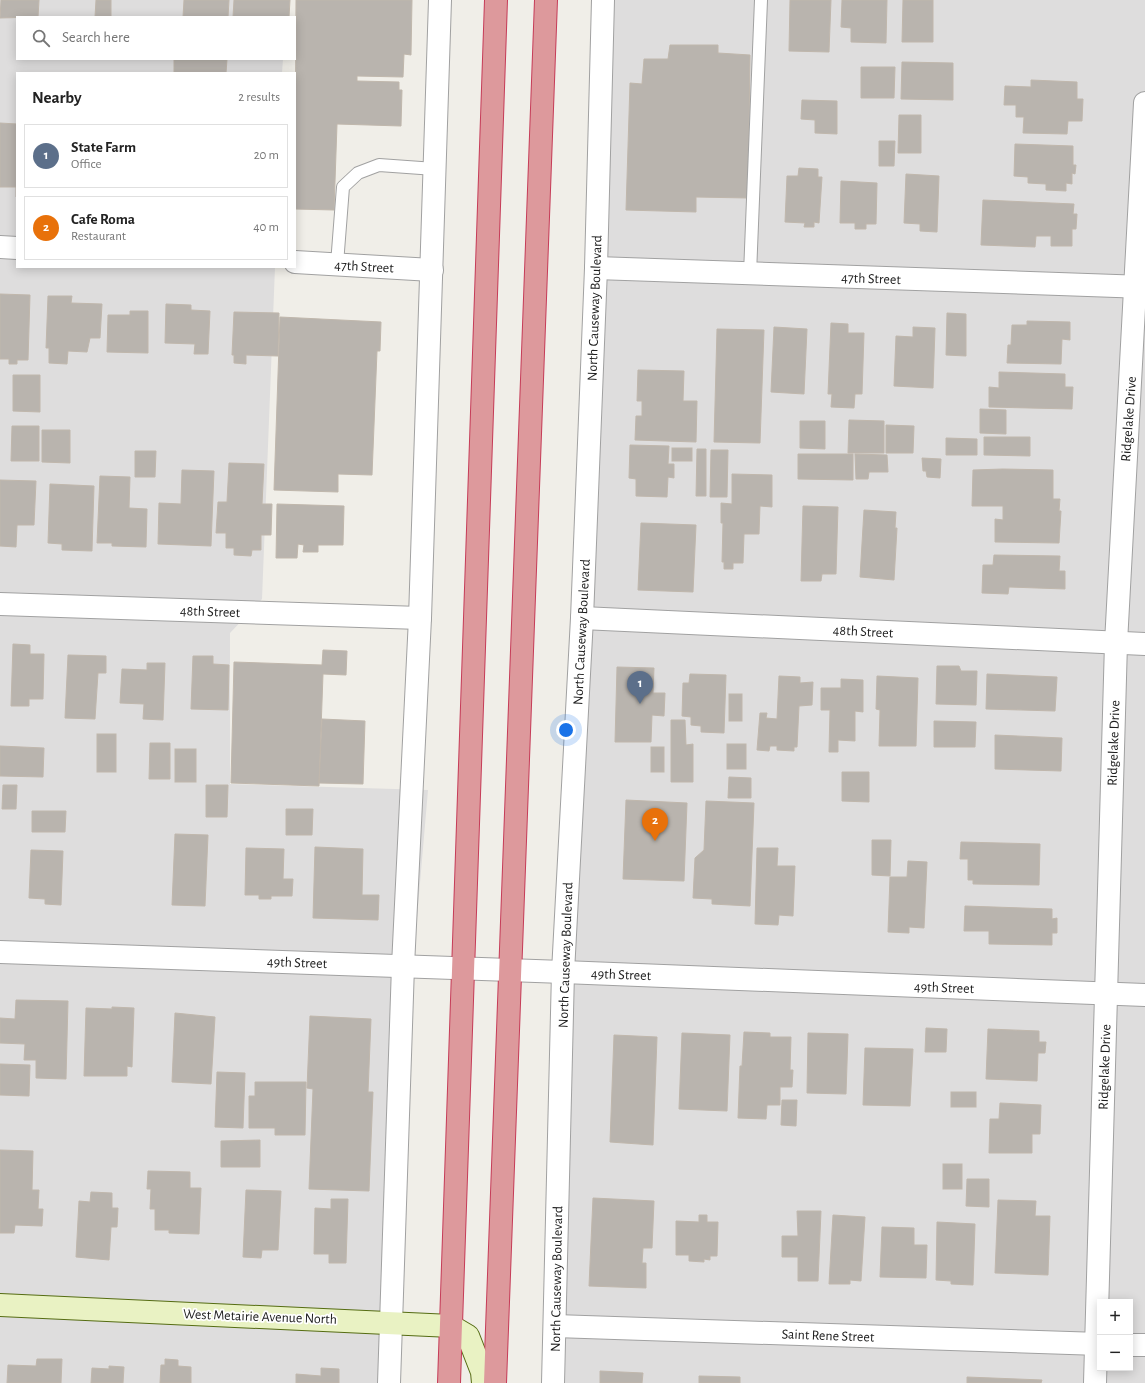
<!DOCTYPE html>
<html lang="en">
<head>
<meta charset="utf-8">
<style>
  body { margin:0; font-family:"Alegreya Sans",sans-serif; background:#f6f6f6; color:#222 }
  .controls { position:absolute; right:12px; bottom:12px; display:grid; overflow:hidden; border-radius:0px; box-shadow:0 2px 10px #0003 }
  .controls button { width:36px; height:36px; display:grid; place-items:center; padding:0; border:0; border-bottom:1px solid #e0e0e0; background:#fff; color:#222; font:20px sans-serif }
  .you { position:absolute; left:566px; top:730px; width:14px; height:14px; margin:-10px; border:3px solid #fff; border-radius:50%; background:#1a73e8; box-shadow:0 0 0 6px #1a73e833 }
  .badge { display:grid; place-items:center; width:26px; height:26px; border-radius:50%; background:#d93025; color:#fff; font-size:13px; font-weight:700 }
  .pin { position:absolute; translate:-50% -33px; filter:drop-shadow(0 1px 2px #0008) }
  .pin::after { content:''; position:absolute; top:21px; width:14px; height:12px; background:inherit; clip-path:polygon(0 0,100% 0,50% 100%) }
  .list { margin:0; padding:0; list-style:none }
  h2 { display:flex; justify-content:space-between; align-items:center; height:52px; margin:0; padding:0 16px; font-size:17px }
  h2 small { font-size:13px; font-weight:400; color:#767676 }
  .list li { display:grid; grid-template-columns:26px 1fr auto; gap:12px; align-items:center; box-sizing:border-box; height:64px; margin:0 8px 8px; padding:0 8px; border:1px solid #e0e0e0; border-radius:0px }
  .list b { display:block; font-size:15px; white-space:nowrap }
  .list p { margin:0; font-size:13px; white-space:nowrap; color:#767676 }
  .list em { font-size:13px; font-style:normal; color:#767676 }
  .icon { flex:none; width:22px; height:22px; fill:none; stroke:currentColor; stroke-width:2; stroke-linecap:round; stroke-linejoin:round }
  .map { position:relative; flex:none; width:1145px; height:1383px; overflow:hidden }
  .search { position:absolute; background:#fff; box-shadow:0 2px 10px #0003; left:16px; top:16px; width:280px; height:44px; display:flex; align-items:center; gap:10px; box-sizing:border-box; padding:0 14px; border-radius:0px; color:#767676; font-size:15px }
  .panel { position:absolute; background:#fff; box-shadow:0 2px 10px #0003; left:16px; top:72px; width:280px; height:196px; border-radius:0px }
  .map>svg:first-child { display:block }
</style>
</head>
<body>
<div class="map">
<svg width="1145" height="1383" viewBox="0 0 1145 1383">
  <rect width="100%" height="100%" fill="#f0eee8"/>
  <g fill="#dedddd" fill-rule="evenodd">
    <polygon points="0,0 285,0 284,17 17,17 17,59 283,59 282,73 17,73 17,267 275,267 262,599 230,633 230,784 428,790 377,1383 0,1383"/>
    <path d="M603 0H1145V1383H561ZM1100 1302H1130V1368H1100Z"/>
  </g>
  <g fill="#b9b4ae" stroke="#c0b7ac">
    <polygon points="1,0 39,0 38,17 0,18"/>
    <polygon points="96,0 111,0 111,17 95,17"/>
    <polygon points="184,0 229,0 228,17 183,17"/>
    <polygon points="234,0 290,0 289,17 233,17"/>
    <polygon points="296,0 412,0 411,55 404,54 403,77 357,76 357,81 399,82 399,90 402,90 401,126 337,124 334,210 295,209"/>
    <polygon points="790,0 831,0 829,52 789,51"/>
    <polygon points="842,0 887,0 886,43 851,42 851,28 841,27"/>
    <polygon points="903,0 933,0 933,42 902,42"/>
    <polygon points="670,45 718,45 718,53 750,55 748,198 696,197 696,212 626,210 630,83 642,84 644,59 668,59"/>
    <polygon points="174,59 227,59 226,73 174,73"/>
    <polygon points="902,62 953,63 953,100 901,99"/>
    <polygon points="861,67 895,67 894,98 861,98"/>
    <polygon points="1031,80 1077,82 1077,99 1083,99 1082,121 1068,121 1067,134 1023,133 1024,117 1016,117 1016,105 1004,105 1005,86 1031,87"/>
    <polygon points="802,100 837,101 837,134 815,133 815,120 801,119"/>
    <polygon points="899,115 921,115 921,153 898,153"/>
    <polygon points="0,123 17,124 17,197 16,197 16,187 0,187"/>
    <polygon points="879,141 895,141 894,166 879,166"/>
    <polygon points="1015,144 1073,146 1073,165 1076,165 1075,174 1072,173 1072,184 1066,183 1066,191 1046,190 1046,184 1028,183 1028,177 1014,176"/>
    <polygon points="799,168 818,169 818,177 822,177 819,223 814,222 814,227 804,227 805,223 785,222 787,176 798,176"/>
    <polygon points="906,174 939,176 937,232 920,231 920,224 904,223"/>
    <polygon points="841,181 877,183 876,224 866,224 866,229 855,229 855,223 840,223"/>
    <polygon points="983,200 1074,204 1073,214 1077,214 1076,229 1072,229 1072,246 1051,246 1051,236 1036,236 1035,247 981,245"/>
    <polygon points="0,294 30,295 28,360 17,360 17,364 9,364 9,359 0,359"/>
    <polygon points="48,296 72,296 71,303 102,304 100,338 90,338 87,352 68,351 67,364 49,363 49,348 46,348"/>
    <polygon points="166,304 191,305 191,310 210,311 208,354 194,354 195,344 165,343"/>
    <polygon points="130,311 148,311 148,353 107,352 108,315 130,315"/>
    <polygon points="234,312 279,313 278,356 246,355 246,364 234,363 234,355 232,355"/>
    <polygon points="947,313 966,314 966,356 946,355"/>
    <polygon points="280,317 381,322 380,351 377,351 372,475 338,474 338,492 274,490"/>
    <polygon points="1027,321 1070,322 1070,340 1062,339 1061,364 1007,363 1008,345 1011,345 1012,325 1027,325"/>
    <polygon points="831,323 848,324 848,333 864,333 862,394 855,394 854,408 831,407 832,394 828,394"/>
    <polygon points="774,327 807,329 804,394 771,392"/>
    <polygon points="913,327 935,328 933,388 894,386 896,336 913,337"/>
    <polygon points="717,329 764,330 760,443 714,442"/>
    <polygon points="638,370 684,371 683,401 697,401 696,442 635,440 636,416 642,416 642,401 637,401"/>
    <polygon points="999,372 1065,374 1065,387 1073,387 1072,409 989,407 989,387 999,388"/>
    <polygon points="13,375 40,375 40,412 13,411"/>
    <polygon points="980,409 1006,410 1006,434 980,433"/>
    <polygon points="849,420 884,421 884,453 848,453"/>
    <polygon points="800,421 825,421 825,449 800,448"/>
    <polygon points="886,425 914,426 913,453 886,453"/>
    <polygon points="12,426 39,426 39,461 11,461"/>
    <polygon points="42,430 70,430 70,463 42,462"/>
    <polygon points="984,437 1030,437 1030,456 984,455"/>
    <polygon points="946,438 977,439 977,455 946,455"/>
    <polygon points="630,445 669,446 668,464 674,464 674,478 668,477 667,497 636,496 636,479 629,478"/>
    <rect x="672" y="448" width="20" height="13"/>
    <polygon points="697,449 706,449 706,496 696,496"/>
    <polygon points="711,450 728,450 727,497 710,497"/>
    <polygon points="135,451 156,451 155,477 135,477"/>
    <polygon points="798,454 853,454 853,480 798,479"/>
    <polygon points="855,454 887,455 888,472 869,472 868,479 856,479"/>
    <polygon points="922,458 941,459 940,478 927,477 926,471 923,471"/>
    <polygon points="229,463 264,464 262,504 272,504 271,535 261,535 261,550 252,550 251,556 234,555 234,548 226,548 226,533 216,533 218,502 227,502"/>
    <polygon points="1003,469 1053,470 1053,499 1060,499 1059,511 1061,511 1059,543 995,542 995,519 1003,520 1003,506 972,506 973,470"/>
    <polygon points="182,470 214,471 211,546 158,544 159,503 181,504"/>
    <polygon points="732,474 772,475 772,507 760,506 759,534 744,534 743,563 733,563 733,569 724,569 724,562 722,562 723,523 721,523 721,503 732,504"/>
    <polygon points="100,476 130,477 129,508 147,509 146,547 112,546 112,543 97,543"/>
    <polygon points="0,480 36,481 34,525 17,525 16,547 0,546"/>
    <polygon points="50,484 94,486 92,551 62,550 62,544 48,543"/>
    <polygon points="277,504 344,506 343,545 318,545 318,552 303,552 304,545 298,544 297,558 276,558"/>
    <polygon points="803,506 838,507 836,574 822,574 821,581 801,581"/>
    <polygon points="864,510 896,512 895,528 897,528 894,580 860,577"/>
    <polygon points="641,523 696,525 693,592 638,590"/>
    <polygon points="994,555 1060,556 1059,571 1065,571 1065,589 1009,587 1008,594 982,593 983,565 993,565"/>
    <polygon points="13,644 30,645 30,654 44,654 43,699 29,699 29,706 11,706"/>
    <polygon points="323,650 347,651 346,675 323,674 319,786 231,783 234,662 322,665"/>
    <polygon points="68,655 106,656 106,673 98,673 95,719 65,718"/>
    <polygon points="193,656 213,656 213,664 229,665 228,710 191,709"/>
    <polygon points="147,663 165,663 163,720 143,719 144,704 120,703 122,669 147,670"/>
    <polygon points="937,666 959,666 961,671 977,671 976,705 936,704"/>
    <polygon points="617,667 654,668 653,693 665,693 664,716 652,715 651,742 615,742"/>
    <polygon points="690,674 726,675 724,733 701,732 701,726 691,725 691,717 682,716 683,683 689,683"/>
    <polygon points="987,674 1057,677 1055,711 986,709"/>
    <polygon points="779,676 800,677 800,683 813,682 812,705 799,706 797,747 794,747 794,751 777,750 777,746 770,746 769,751 757,750 760,713 767,713 766,718 777,719"/>
    <polygon points="877,676 918,678 916,746 879,746 880,710 876,709"/>
    <polygon points="841,679 863,680 863,712 855,711 855,741 838,740 838,752 829,752 830,710 821,710 821,688 841,688"/>
    <rect x="729" y="694" width="13" height="27"/>
    <polygon points="322,719 365,721 363,784 319,783"/>
    <polygon points="671,720 685,720 686,745 693,744 693,782 671,782"/>
    <polygon points="934,721 976,722 975,747 934,747"/>
    <rect x="97" y="734" width="19" height="38"/>
    <polygon points="995,735 1062,738 1061,771 995,769"/>
    <polygon points="150,743 170,743 170,779 149,779"/>
    <rect x="727" y="744" width="19" height="25"/>
    <polygon points="0,746 44,748 43,777 0,776"/>
    <rect x="651" y="747" width="13" height="25"/>
    <rect x="175" y="749" width="21" height="33"/>
    <polygon points="842,772 869,772 869,802 842,801"/>
    <polygon points="729,777 751,778 751,798 728,798"/>
    <polygon points="3,785 17,785 16,809 2,809"/>
    <polygon points="206,785 228,785 227,817 206,817"/>
    <polygon points="626,800 687,803 684,881 623,879"/>
    <polygon points="706,801 754,803 750,906 712,904 712,899 693,898 695,858 704,850"/>
    <polygon points="286,809 313,809 312,835 286,835"/>
    <polygon points="32,811 66,811 65,832 32,832"/>
    <polygon points="175,834 208,835 205,906 172,905"/>
    <polygon points="872,840 891,840 890,876 872,875"/>
    <polygon points="961,842 1040,844 1039,885 973,884 973,880 968,880 968,859 960,859"/>
    <polygon points="315,847 363,849 362,895 379,895 378,920 313,918"/>
    <polygon points="246,848 284,849 283,879 293,879 292,896 271,896 271,899 259,899 259,895 245,895"/>
    <polygon points="757,848 778,848 777,866 795,866 793,916 779,915 778,925 755,924"/>
    <polygon points="31,850 63,851 61,905 45,904 45,899 29,898"/>
    <polygon points="908,861 927,862 924,928 909,927 909,933 888,932 890,877 907,877"/>
    <polygon points="965,906 1052,909 1052,919 1057,918 1057,933 1052,933 1052,945 989,944 989,931 964,931"/>
    <polygon points="16,1000 68,1001 66,1079 36,1078 36,1060 24,1060 25,1044 0,1043 0,1018 15,1019"/>
    <polygon points="112,1007 134,1008 132,1067 127,1066 127,1076 84,1076 86,1008 112,1009"/>
    <polygon points="175,1013 215,1017 211,1084 172,1082"/>
    <polygon points="310,1016 371,1019 368,1092 373,1092 369,1191 309,1189 313,1089 307,1088"/>
    <polygon points="926,1028 947,1029 946,1052 925,1052"/>
    <polygon points="988,1029 1039,1031 1039,1042 1046,1042 1045,1053 1038,1053 1037,1081 986,1079"/>
    <polygon points="744,1032 770,1033 770,1037 791,1037 790,1070 793,1070 792,1087 780,1087 780,1105 767,1105 766,1119 738,1118 740,1066 742,1066"/>
    <polygon points="682,1033 730,1035 727,1111 679,1109"/>
    <polygon points="808,1033 848,1034 846,1094 807,1093"/>
    <polygon points="614,1035 657,1037 653,1145 610,1142"/>
    <polygon points="865,1048 913,1049 910,1106 863,1105"/>
    <polygon points="0,1064 30,1065 29,1096 0,1095"/>
    <polygon points="217,1072 245,1073 243,1128 215,1127"/>
    <polygon points="255,1082 306,1082 305,1135 275,1135 275,1128 249,1128 249,1096 255,1096"/>
    <rect x="951" y="1092" width="25" height="15"/>
    <polygon points="782,1100 797,1100 796,1126 781,1125"/>
    <polygon points="1000,1103 1041,1105 1040,1134 1032,1134 1032,1153 989,1153 990,1119 999,1119"/>
    <polygon points="260,1140 260,1167 221,1167 221,1141"/>
    <polygon points="0,1150 33,1151 32,1190 39,1190 38,1209 43,1209 42,1226 15,1225 14,1233 0,1233"/>
    <rect x="943" y="1164" width="19" height="25"/>
    <polygon points="148,1171 190,1172 190,1188 201,1188 199,1234 169,1233 169,1230 155,1230 155,1209 150,1209 151,1189 147,1189"/>
    <polygon points="967,1179 989,1179 989,1207 966,1206"/>
    <polygon points="246,1190 281,1191 278,1250 262,1250 261,1258 243,1257"/>
    <polygon points="91,1192 112,1193 112,1208 118,1208 117,1227 111,1227 109,1260 76,1257 79,1201 90,1202"/>
    <polygon points="593,1198 654,1201 652,1248 643,1248 642,1263 646,1263 646,1288 589,1286"/>
    <polygon points="331,1199 348,1199 346,1263 329,1263 329,1254 314,1254 315,1208 331,1209"/>
    <polygon points="998,1200 1036,1201 1035,1216 1050,1216 1048,1275 995,1273"/>
    <polygon points="797,1211 821,1211 818,1281 798,1281 798,1257 782,1257 782,1236 798,1236"/>
    <polygon points="699,1215 707,1215 707,1222 718,1222 717,1256 710,1256 710,1260 704,1259 704,1262 689,1261 689,1255 676,1255 676,1221 699,1222"/>
    <polygon points="833,1215 865,1217 861,1281 850,1280 850,1284 829,1284"/>
    <polygon points="937,1222 975,1224 973,1285 951,1284 951,1281 936,1280"/>
    <polygon points="882,1227 914,1228 914,1245 927,1245 926,1278 880,1277"/>
    <polygon points="37,1359 62,1359 61,1383 7,1383 8,1365 36,1366"/>
    <polygon points="165,1359 178,1360 178,1366 191,1367 191,1383 160,1383 161,1365 165,1365"/>
    <polygon points="109,1366 124,1367 123,1383 91,1383 92,1368 109,1369"/>
    <polygon points="321,1368 339,1369 339,1383 296,1383 296,1374 321,1376"/>
    <polygon points="600,1371 643,1373 642,1383 600,1383"/>
    <polygon points="699,1376 740,1377 740,1383 699,1383"/>
    <polygon points="967,1377 1042,1380 1041,1383 967,1383"/>
  </g>
  <g fill="none" stroke-linecap="round" stroke-linejoin="round">
    <defs>
      <g id="lane">
        <polyline points="337,264 343,187 358,173 379,165 435,169"/>
        <polyline points="750,274 761,0"/>
      </g>
      <g id="street">
        <polyline points="0,247 17,248"/>
        <polyline points="295,262 432,270"/>
        <polyline points="596,268 1145,287"/>
        <polyline points="0,604 420,618"/>
        <polyline points="582,618 1145,644"/>
        <polyline points="0,952 563,972 1145,995"/>
        <polyline points="555,1326 1100,1344"/>
        <polyline points="1130,1345 1145,1345"/>
        <polyline points="389,1383 403,966 420,618 440,0"/>
        <polyline points="553,1383 563,972 582,618 596,268 603,0"/>
        <polyline points="1095,1383 1116,643 1145,103"/>
      </g>
      <polyline id="secondary" points="0,1305 451,1326 468,1336 482,1372 483,1383"/>
      <g id="highway">
        <polyline points="449,1383 496,0"/>
        <polyline points="495,1383 546,0"/>
      </g>
    </defs>
    <use href="#lane" stroke="#a1a1a1" stroke-width="14"/>
    <use href="#street" stroke="#a1a1a1" stroke-width="24"/>
    <use href="#secondary" stroke="#556c12" stroke-width="24"/>
    <use href="#highway" stroke="#c63c58" stroke-width="24"/>
    <use href="#lane" stroke="#fff" stroke-width="12"/>
    <use href="#street" stroke="#fff" stroke-width="22"/>
    <use href="#secondary" stroke="#e9f2c3" stroke-width="22"/>
    <use href="#highway" stroke="#dd999c" stroke-width="22"/>
  </g>
  <g text-anchor="middle" stroke-width="3.5" stroke-linejoin="round" paint-order="stroke">
    <g font-size="14" fill="#202020" stroke="#fff">
      <text transform="translate(364 266) rotate(3)" y="5">47th Street</text>
      <text transform="translate(871 278) rotate(2)" y="5">47th Street</text>
      <text transform="translate(594 308) rotate(-88)" y="5">North Causeway Boulevard</text>
      <text transform="translate(1128 419) rotate(-86)" y="5">Ridgelake Drive</text>
      <text transform="translate(210 611) rotate(2)" y="5">48th Street</text>
      <text transform="translate(863 631) rotate(3)" y="5">48th Street</text>
      <text transform="translate(581 632) rotate(-87)" y="5">North Causeway Boulevard</text>
      <text transform="translate(1113 743) rotate(-88)" y="5">Ridgelake Drive</text>
      <text transform="translate(565 955) rotate(-88)" y="5">North Causeway Boulevard</text>
      <text transform="translate(297 962) rotate(2)" y="5">49th Street</text>
      <text transform="translate(621 974) rotate(2)" y="5">49th Street</text>
      <text transform="translate(944 987) rotate(2)" y="5">49th Street</text>
      <text transform="translate(1104 1067) rotate(-88)" y="5">Ridgelake Drive</text>
      <text transform="translate(556 1279) rotate(-89)" y="5">North Causeway Boulevard</text>
      <text transform="translate(260 1316) rotate(2)" y="5">West Metairie Avenue North</text>
      <text transform="translate(828 1335) rotate(2)" y="5">Saint Rene Street</text>
    </g>
  </g>
</svg>
<div class="controls">
<button>+</button>
<button>−</button>
</div>
<div class="you"></div>
<div class="pin badge" style="left:640px;top:704px;background:#5c6f8a">1</div>
<div class="pin badge" style="left:655px;top:841px;background:#e8710a">2</div>
<div class="search"><svg class="icon" aria-label="search" viewBox="0 0 24 24"><circle cx="10" cy="10" r="6"/><path d="M15 15l6 6"/></svg>Search here</div>
<section class="panel">
<h2>Nearby<small>2 results</small></h2>
<ul class="list">
<li><span class="badge" style="background:#5c6f8a">1</span><div><b>State Farm</b><p>Office</p></div><em>20 m</em></li>
<li><span class="badge" style="background:#e8710a">2</span><div><b>Cafe Roma</b><p>Restaurant</p></div><em>40 m</em></li>
</ul>
</section>
</div>
</body>
</html>
